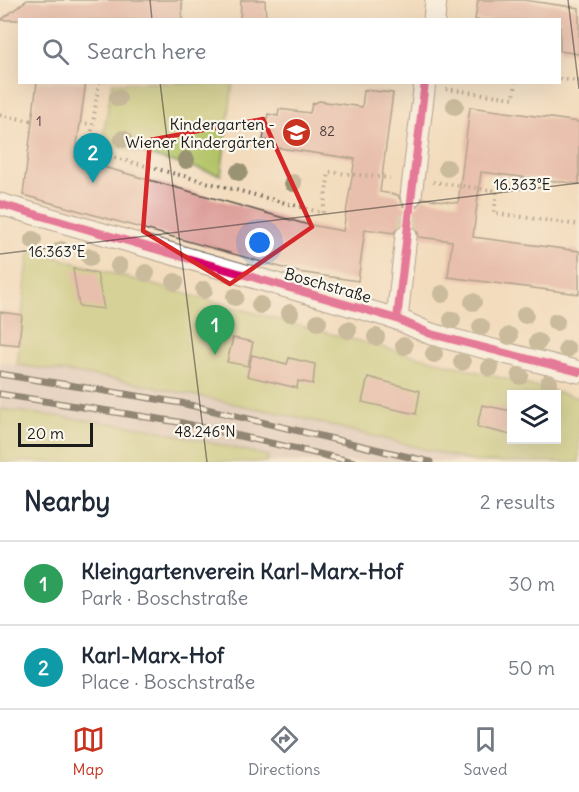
<!DOCTYPE html>
<html lang="en">
<head>
<meta charset="utf-8">
<style>
  body { margin:0; font-family:Delius,sans-serif; background:#f6f6f7; color:#1f2937 }
  .controls { position:absolute; right:18px; bottom:18px; display:grid; overflow:hidden; border-radius:0px; box-shadow:0 6px 24px #0002 }
  .controls button { width:54px; height:54px; display:grid; place-items:center; padding:0; border:0; border-bottom:2px solid #e0e1e3; background:#fff; color:#1f2937; font:30px sans-serif }
  .scale { position:absolute; left:18px; bottom:15px; width:75px; box-sizing:border-box; padding-left:6px; border:3px solid #1c1c1c; border-top:0; font-size:16px; line-height:21px; white-space:nowrap; color:#1c1c1c; -webkit-text-stroke:4px #fbf7ec; paint-order:stroke }
  .you { position:absolute; left:260px; top:243px; width:21px; height:21px; margin:-15px; border:4px solid #fff; border-radius:50%; background:#1a73e8; box-shadow:0 0 0 9px #1a73e833 }
  .badge { display:grid; place-items:center; width:39px; height:39px; border-radius:50%; background:#c8321e; color:#fff; font-size:20px; font-weight:700 }
  .pin { position:absolute; translate:-50% -50px; filter:drop-shadow(0 2px 3px #0008) }
  .pin::after { content:''; position:absolute; top:32px; width:21px; height:18px; background:inherit; clip-path:polygon(0 0,100% 0,50% 100%) }
  .list { margin:0; padding:0; list-style:none }
  h2 { display:flex; justify-content:space-between; align-items:center; height:78px; margin:0; padding:0 24px; font-size:26px }
  h2 small { font-size:20px; font-weight:400; color:#747a83 }
  .list li { display:grid; grid-template-columns:39px 1fr auto; gap:18px; align-items:center; box-sizing:border-box; height:84px; padding:0 24px; border-top:2px solid #e0e1e3 }
  .list b { display:block; font-size:22px; white-space:nowrap }
  .list p { margin:0; font-size:20px; white-space:nowrap; color:#747a83 }
  .list em { font-size:20px; font-style:normal; color:#747a83 }
  .icon { flex:none; width:33px; height:33px; fill:none; stroke:currentColor; stroke-width:2; stroke-linecap:round; stroke-linejoin:round }
  .map { position:relative; flex:none; width:579px; height:462px; overflow:hidden }
  .search { position:absolute; background:#fff; box-shadow:0 6px 24px #0002; left:18px; right:18px; top:18px; height:66px; display:flex; align-items:center; gap:15px; box-sizing:border-box; padding:0 21px; border-radius:0px; color:#747a83; font-size:22px }
  .sheet { height:246px; background:#fff }
  nav { display:flex; justify-content:space-around; align-items:center; box-sizing:border-box; height:84px; border-top:2px solid #e0e1e3; background:#fff; font-size:16px; color:#747a83 }
  nav a { display:grid; justify-items:center; gap:3px }
  nav .on { color:#c8321e }
  .map>svg:first-child { display:block }
</style>
</head>
<body>
<div class="map">
<svg width="579" height="462" viewBox="0 0 579 462">
  <rect width="100%" height="100%" fill="#fbf7ec"/>
  <filter id="ink" filterUnits="userSpaceOnUse"><feTurbulence type="fractalNoise" baseFrequency=".0167" numOctaves="2"/><feDisplacementMap in="SourceGraphic" scale="12" xChannelSelector="R" yChannelSelector="G"/><feConvolveMatrix kernelMatrix="1 2 1 2 8 2 1 2 1" color-interpolation-filters="sRGB"/></filter>
  <filter id="wash" filterUnits="userSpaceOnUse"><feTurbulence type="fractalNoise" baseFrequency=".008" numOctaves="4" result="noise"/><feDisplacementMap in="SourceGraphic" scale="24" xChannelSelector="R" yChannelSelector="G"/><feGaussianBlur stdDeviation="1.35" result="paint"/><feColorMatrix in="noise" values="0 0 0 0 0 0 0 0 0 0 0 0 0 0 0 0 0 1.4 0 .05"/><feComposite in="paint" operator="in"/></filter>
  <g filter="url(#wash)">
    <rect width="100%" height="100%" fill="#f3dcbe"/>
    <polygon fill="#d1bfbf" points="0,362 121,380 297,417 475,462 266,462 267,456 147,428 0,409"/>
    <g fill="#b3c467" stroke="#687042" stroke-width="1.5" fill-rule="evenodd">
      <polygon points="112,83 233,83 221,175 102,143"/>
      <path d="M29 250 312 329 579 398V462H475L297 417 121 380 17 365ZM512 394H556V440H512Z"/>
      <polygon points="0,409 147,428 268,456 266,462 0,462"/>
    </g>
    <g id="blocks">
      <g fill="#dc9b97">
        <polygon points="27,0 182,0 182,20 1,20"/>
        <polygon points="241,0 265,0 266,20 240,20"/>
        <polygon points="478,0 523,0 579,8 579,54 560,51 560,20 475,20"/>
        <polygon points="37,82 86,82 75,159 305,224 343,231 355,159 273,147 274,142 263,140 268,114 278,116 279,109 310,113 312,104 319,101 362,107 364,90 393,93 380,192 398,195 403,206 410,209 416,207 423,198 458,203 470,107 579,122 579,184 481,172 473,237 579,251 579,294 448,277 452,241 419,237 417,230 408,223 400,225 394,233 365,229 358,281 298,272 23,195"/>
        <polygon points="73,269 97,273 104,309 79,306"/>
        <polygon points="0,312 22,315 19,345 0,343"/>
        <polygon points="233,338 253,342 248,366 227,362"/>
        <polygon points="252,355 287,364 289,358 315,364 313,384 298,381 297,388 247,376"/>
        <polygon points="368,377 420,391 416,414 362,402"/>
        <polygon points="482,405 512,411 512,435 477,427"/>
      </g>
    </g>
  </g>
  <g filter="url(#ink)">
    <use href="#blocks" fill-opacity="0" stroke="#675f55" stroke-width="1.5"/>
    <g fill="none" stroke-linecap="round" stroke-linejoin="round">
      <polyline stroke="#c8b69e" stroke-width="21" stroke-dasharray="21 10" stroke-linecap="butt" points="406,236 411,196"/>
      <defs>
        <g id="street">
          <polyline points="434,20 436,0"/>
          <polyline points="411,196 425,82"/>
          <polyline points="0,204 397,319 431,334 579,372"/>
          <polyline points="397,319 406,236"/>
        </g>
      </defs>
      <use href="#street" stroke="#675f55" stroke-width="23"/>
      <g stroke="#675f55" stroke-width="4" stroke-dasharray="1.5 4.5" stroke-linecap="butt">
        <polyline points="560,79 579,81"/>
        <polyline points="99,82 89,151 323,213 329,172 390,178"/>
        <polyline points="446,89 514,98 516,82"/>
        <polyline points="0,115 32,121"/>
        <polyline points="80,123 92,124"/>
        <polyline points="433,182 497,191 494,213 579,225"/>
      </g>
      <use href="#street" stroke="#fff" stroke-width="21"/>
      <defs>
        <g id="rail">
          <polyline points="0,374 181,403 430,462"/>
          <polyline points="0,394 178,422 354,462"/>
        </g>
      </defs>
      <use href="#rail" stroke="#1c1c1c" stroke-width="7"/>
      <use href="#rail" stroke="#fbf7ec" stroke-width="4.5" stroke-dasharray="14" stroke-linecap="butt"/>
      <defs>
        <g id="cycleway">
          <polyline points="0,204 397,319 431,334 579,372"/>
          <polyline points="397,319 425,82"/>
        </g>
      </defs>
      <use href="#cycleway" stroke="#fbf7ec" stroke-width="11"/>
      <use href="#cycleway" stroke="#d6006c" stroke-width="8"/>
    </g>
    <g fill="#9a9373">
      <circle cx="118" cy="98" r="9"/>
      <circle cx="455" cy="106" r="9"/>
      <circle cx="123" cy="139" r="9"/>
      <circle cx="186" cy="160" r="9"/>
      <circle cx="447" cy="168" r="9"/>
      <circle cx="239" cy="172" r="9"/>
      <circle cx="293" cy="183" r="9"/>
      <circle cx="33" cy="240" r="9"/>
      <circle cx="61" cy="250" r="9"/>
      <circle cx="90" cy="257" r="9"/>
      <circle cx="119" cy="266" r="9"/>
      <circle cx="146" cy="273" r="9"/>
      <circle cx="175" cy="282" r="9"/>
      <circle cx="204" cy="290" r="9"/>
      <circle cx="442" cy="294" r="9"/>
      <circle cx="235" cy="297" r="9"/>
      <circle cx="473" cy="302" r="9"/>
      <circle cx="260" cy="305" r="9"/>
      <circle cx="290" cy="313" r="9"/>
      <circle cx="525" cy="315" r="9"/>
      <circle cx="452" cy="320" r="9"/>
      <circle cx="318" cy="322" r="9"/>
      <circle cx="556" cy="322" r="9"/>
      <circle cx="481" cy="327" r="9"/>
      <circle cx="348" cy="330" r="9"/>
      <circle cx="509" cy="336" r="9"/>
      <circle cx="376" cy="337" r="9"/>
      <circle cx="538" cy="342" r="9"/>
      <circle cx="404" cy="346" r="9"/>
      <circle cx="567" cy="349" r="9"/>
      <circle cx="434" cy="354" r="9"/>
      <circle cx="462" cy="362" r="9"/>
      <circle cx="490" cy="368" r="9"/>
      <circle cx="520" cy="376" r="9"/>
      <circle cx="549" cy="383" r="9"/>
    </g>
  </g>
  <path d="M0 0H579V462H0ZM263 119 312 227 230 284 143 231 150 140Z" fill="#f3dcbe" fill-opacity=".55" fill-rule="evenodd"/>
  <path fill="none" stroke="#d62828" stroke-width="4.5" stroke-linejoin="round" d="M263 119 312 227 230 284 143 231 150 140Z"/>
  <path fill="none" stroke="#1c1c1c" stroke-width="1.5" stroke-opacity="0.45" d="M150 0 152 20M568 0 579 89M160 82 207 462M0 254 579 183"/>
  <defs>
    <symbol id="school-disc" viewBox="-11 -11 22 22"><circle r="9.5" fill="#c8321e" stroke="#fbf7ec"/><path d="M0-5L7-2L0 1L-7-2ZM-4 1L0 2.5L4 1V4Q0 6-4 4Z" fill="#fff"/></symbol>
  </defs>
  <g fill-rule="evenodd">
    <use href="#school-disc" x="280" y="116" width="33" height="33"/>
  </g>
  <g text-anchor="middle" stroke-width="4.5" stroke-linejoin="round" paint-order="stroke">
    <g font-size="14" fill="#4c3c3b">
      <text x="39" y="126">1</text>
      <text x="327" y="136">82</text>
    </g>
    <g font-size="16" fill="#1c1c1c" stroke="#fbf7ec" text-anchor="end">
      <text x="275" y="130">Kindergarten -<tspan x="275" dy="18">Wiener Kindergärten</tspan></text>
    </g>
    <g font-size="16" fill="#1c1c1c" stroke="#fbf7ec">
      <text transform="translate(328 285) rotate(16)" y="6">Boschstraße</text>
    </g>
  </g>
  <g font-size="15" text-anchor="middle" fill="#1c1c1c" stroke="#fbf7ec" stroke-width="4.5" stroke-linejoin="round" paint-order="stroke">
    <text x="522" y="190">16.363°E</text>
    <text x="57" y="257">16.363°E</text>
    <text x="205" y="437">48.246°N</text>
  </g>
</svg>
<div class="controls">
<button><svg class="icon" aria-label="layers" viewBox="0 0 24 24"><path d="M12 4l9 5-9 5-9-5zM3 14l9 5 9-5"/></svg></button>
</div>
<div class="scale">20 m</div>
<div class="you"></div>
<div class="pin badge" style="left:215px;top:355px;background:#2e9e5b">1</div>
<div class="pin badge" style="left:93px;top:183px;background:#0f9aa8">2</div>
<div class="search"><svg class="icon" aria-label="search" viewBox="0 0 24 24"><circle cx="10" cy="10" r="6"/><path d="M15 15l6 6"/></svg>Search here</div>
</div>
<section class="sheet">
<h2>Nearby<small>2 results</small></h2>
<ul class="list">
<li><span class="badge" style="background:#2e9e5b">1</span><div><b>Kleingartenverein Karl-Marx-Hof</b><p>Park · Boschstraße</p></div><em>30 m</em></li>
<li><span class="badge" style="background:#0f9aa8">2</span><div><b>Karl-Marx-Hof</b><p>Place · Boschstraße</p></div><em>50 m</em></li>
</ul>
</section>
<nav>
<a class="on"><svg class="icon" aria-label="map" viewBox="0 0 24 24"><path d="M3 6l6-2 6 2 6-2v14l-6 2-6-2-6 2zM9 4v14M15 6v14"/></svg>Map</a>
<a><svg class="icon" aria-label="directions" viewBox="0 0 24 24"><path d="M12 3l9 9-9 9-9-9zM9 14v-3h6M13 9l2 2-2 2"/></svg>Directions</a>
<a><svg class="icon" aria-label="saved" viewBox="0 0 24 24"><path d="M7 4h10v16l-5-4-5 4z"/></svg>Saved</a>
</nav>
</body>
</html>
